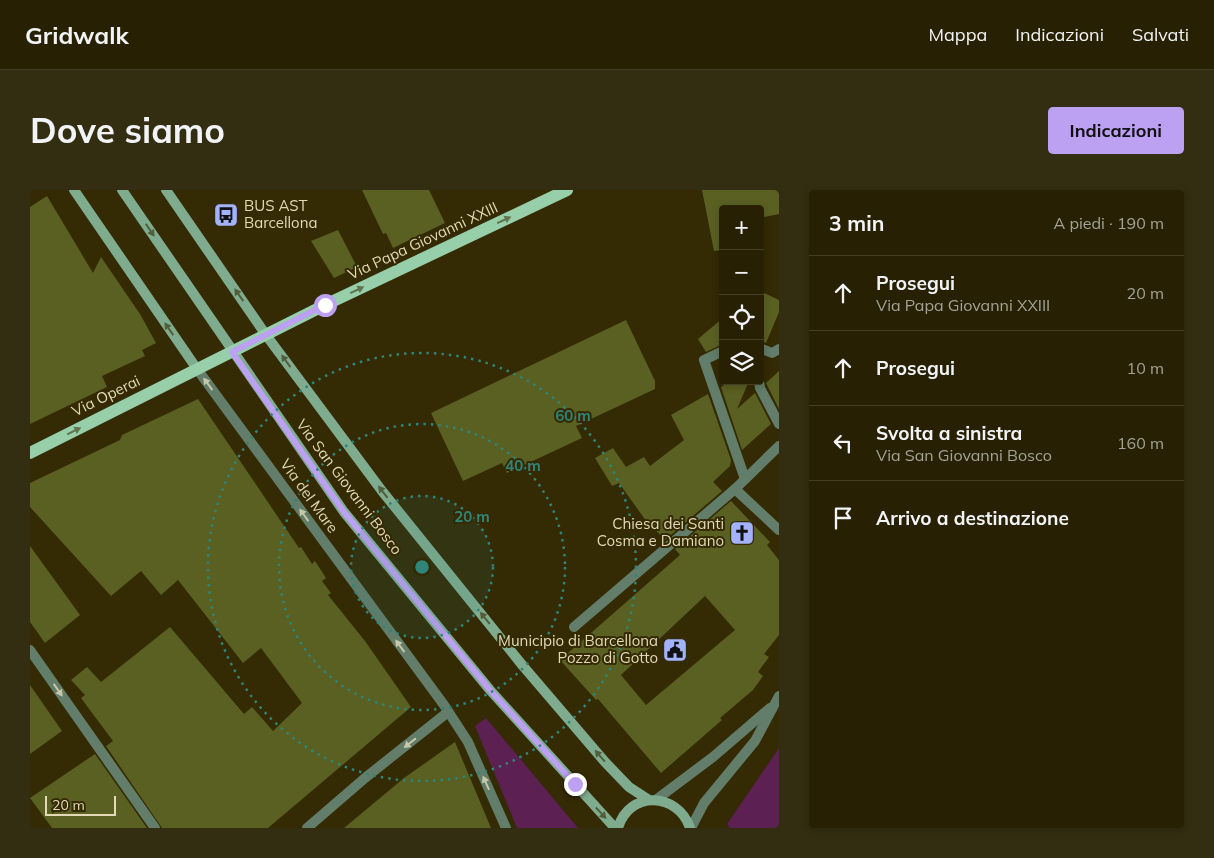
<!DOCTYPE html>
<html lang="it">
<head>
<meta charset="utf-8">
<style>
  body { margin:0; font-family:Mulish,sans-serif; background:#332d11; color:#f1f3f6 }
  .controls { position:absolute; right:15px; top:15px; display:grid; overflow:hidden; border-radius:5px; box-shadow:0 2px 8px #0003 }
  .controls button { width:45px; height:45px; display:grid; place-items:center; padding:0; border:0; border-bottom:1px solid #433e24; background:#272002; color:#f1f3f6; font:25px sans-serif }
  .scale { position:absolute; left:15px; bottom:12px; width:71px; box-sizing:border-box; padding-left:5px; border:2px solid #e2d9b6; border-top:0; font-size:14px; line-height:18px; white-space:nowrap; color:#e2d9b6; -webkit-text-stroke:4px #342a03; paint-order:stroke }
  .stop { position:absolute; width:15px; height:15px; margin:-11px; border:4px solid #bca0f2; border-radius:50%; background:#fff }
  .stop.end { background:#bca0f2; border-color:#fff; box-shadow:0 1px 5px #0008 }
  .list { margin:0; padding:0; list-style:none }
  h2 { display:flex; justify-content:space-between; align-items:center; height:65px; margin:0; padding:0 20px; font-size:21px }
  h2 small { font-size:16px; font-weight:400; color:#a4a399 }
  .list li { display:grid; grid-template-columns:32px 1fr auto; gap:15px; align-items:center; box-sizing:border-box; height:75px; padding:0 20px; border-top:1px solid #433e24 }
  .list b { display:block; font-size:19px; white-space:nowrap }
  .list p { margin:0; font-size:16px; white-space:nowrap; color:#a4a399 }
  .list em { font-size:16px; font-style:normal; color:#a4a399 }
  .icon { flex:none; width:28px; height:28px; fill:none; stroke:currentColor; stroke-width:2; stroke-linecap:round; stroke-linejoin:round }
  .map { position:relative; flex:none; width:749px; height:638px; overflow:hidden; border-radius:5px }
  header { display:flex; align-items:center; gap:30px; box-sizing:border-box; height:70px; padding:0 25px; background:#272002; border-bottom:1px solid #433e24 }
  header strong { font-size:24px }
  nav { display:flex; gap:28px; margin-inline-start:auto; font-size:18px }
  .intro { display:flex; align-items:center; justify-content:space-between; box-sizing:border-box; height:120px; padding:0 30px }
  h1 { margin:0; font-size:35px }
  .button { padding:12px 22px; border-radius:5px; background:#bca0f2; color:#111; font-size:18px; font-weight:700 }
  main { display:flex; gap:30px; padding:0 30px }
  aside { flex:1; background:#272002; border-radius:5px; box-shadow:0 2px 8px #0003 }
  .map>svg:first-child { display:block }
</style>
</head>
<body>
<header>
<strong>Gridwalk</strong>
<nav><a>Mappa</a><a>Indicazioni</a><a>Salvati</a></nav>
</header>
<div class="intro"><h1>Dove siamo</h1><a class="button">Indicazioni</a></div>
<main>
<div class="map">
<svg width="749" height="638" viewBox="0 0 749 638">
  <rect width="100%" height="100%" fill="#342a03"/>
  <g fill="#5d2052">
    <polygon points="456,528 548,638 487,638 445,536"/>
    <polygon points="749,558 749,638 700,638 697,634"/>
  </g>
  <g fill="#5a6022" fill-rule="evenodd">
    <polygon points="332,0 399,0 415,33 363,58 356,43 353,44"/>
    <polygon points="672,0 749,0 749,24 730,28 730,19 693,19 693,60 684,61"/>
    <polygon points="17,6 63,83 71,67 110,124 126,153 112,160 115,166 72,186 77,197 0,234 0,17"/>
    <polygon points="308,40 327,77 304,88 281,51"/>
    <polygon points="730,101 749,110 749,122 736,153 730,151"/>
    <polygon points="693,128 693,154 676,162 668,149"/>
    <polygon points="596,130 625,191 625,199 546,236 552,248 477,283 472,273 433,291 401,223"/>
    <polygon points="749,181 749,219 736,193"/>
    <polygon points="701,191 719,191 707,219 725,203 741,234 712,260 691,197"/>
    <polygon points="678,204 701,270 700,276 683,292 692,301 635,350 614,328 589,293 582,296 565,268 583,258 596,277 614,267 620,276 654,250 641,225"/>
    <polygon points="168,209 269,358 271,357 282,374 285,371 296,388 292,391 301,403 298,405 335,451 381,517 238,638 132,638 76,556 83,551 51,508 55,505 41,490 57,477 71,492 140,437 214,524 222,517 243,541 272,513 231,458 213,473 148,390 131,405 111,381 81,406 0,317 0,293 90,250 92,245"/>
    <path d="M701 311 740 352 737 355 749 370V445L734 464 739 467 728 482 733 486 723 500 690 528 692 530 631 583 568 509 566 510 530 470 650 365 645 359ZM675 406 705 440 616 515 591 485Z"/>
    <polygon points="0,356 50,425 15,453 0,432"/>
    <polygon points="0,495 32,541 0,564"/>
    <polygon points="425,552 461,638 314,638 374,588"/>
    <polygon points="65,564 117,638 22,638 0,608"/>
  </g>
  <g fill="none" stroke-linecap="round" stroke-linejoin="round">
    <g stroke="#627d6a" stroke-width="10">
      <polyline points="730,158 742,163 749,159"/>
      <polyline points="693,161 674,170 715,289"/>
      <polyline points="167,179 414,515 438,552 476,638"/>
      <polyline points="729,191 730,198 749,234"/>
      <polyline points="705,299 749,340"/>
      <polyline points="544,437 705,299 749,256"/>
      <polyline points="0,460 125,638"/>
      <polyline points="627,609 683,567 740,518"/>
      <polyline points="277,638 335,588 418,522"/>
      <polyline points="661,638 674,613 725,551 749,506"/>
    </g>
    <g stroke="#7fab8e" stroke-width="10">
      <polyline points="44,0 167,179"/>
      <polyline points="92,0 314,322 460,500 585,638"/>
      <polyline points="136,0 236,145 352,301 493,476 575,572 599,597 619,610"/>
      <path d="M588 638C599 600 648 602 660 638"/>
    </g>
    <polyline stroke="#96cfa9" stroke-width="12" points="0,263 295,115 537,0"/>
  </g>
  <defs><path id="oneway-solid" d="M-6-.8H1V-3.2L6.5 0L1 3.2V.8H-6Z" transform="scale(1.25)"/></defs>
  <g fill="#60744e">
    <use href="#oneway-solid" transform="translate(474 30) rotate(-25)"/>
    <use href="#oneway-solid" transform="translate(327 100) rotate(-25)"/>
    <use href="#oneway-solid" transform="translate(44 241) rotate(-26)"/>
  </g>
  <g fill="#525e3b">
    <use href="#oneway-solid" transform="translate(120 40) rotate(56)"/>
    <use href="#oneway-solid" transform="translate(209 105) rotate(-125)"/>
    <use href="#oneway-solid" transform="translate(139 139) rotate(-125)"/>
    <use href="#oneway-solid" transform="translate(256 171) rotate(-126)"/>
    <use href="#oneway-solid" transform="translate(353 302) rotate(-128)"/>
    <use href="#oneway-solid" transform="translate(455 428) rotate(-129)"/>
    <use href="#oneway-solid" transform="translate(570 566) rotate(-131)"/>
    <use href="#oneway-solid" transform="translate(571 623) rotate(47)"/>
  </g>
  <g fill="#c8c7a7">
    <use href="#oneway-solid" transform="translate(178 194) rotate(-126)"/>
    <use href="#oneway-solid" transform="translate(274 325) rotate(-126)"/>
    <use href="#oneway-solid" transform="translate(370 456) rotate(-126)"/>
    <use href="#oneway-solid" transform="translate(28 500) rotate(55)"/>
    <use href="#oneway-solid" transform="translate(380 553) rotate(142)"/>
    <use href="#oneway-solid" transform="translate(456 593) rotate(-114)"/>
  </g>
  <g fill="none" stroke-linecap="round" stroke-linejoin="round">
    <polyline stroke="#bca0f2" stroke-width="6" points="295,115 202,162 314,322 460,500 545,594"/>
  </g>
  <circle cx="392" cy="377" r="71" fill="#2f8579" fill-opacity=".12"/>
  <g fill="none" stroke="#2f8579" stroke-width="2.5" stroke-dasharray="2.5 5">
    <circle cx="392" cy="377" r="71"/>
    <circle cx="392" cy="377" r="143"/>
    <circle cx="392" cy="377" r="214"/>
  </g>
  <defs>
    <symbol id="bus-square" viewBox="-11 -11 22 22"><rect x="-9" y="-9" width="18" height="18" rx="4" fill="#a3b2fd" stroke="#342a03"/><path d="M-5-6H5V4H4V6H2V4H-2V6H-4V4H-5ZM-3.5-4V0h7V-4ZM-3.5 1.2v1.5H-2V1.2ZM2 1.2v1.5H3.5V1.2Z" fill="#111"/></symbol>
    <symbol id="church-square" viewBox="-11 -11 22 22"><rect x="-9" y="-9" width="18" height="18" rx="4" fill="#a3b2fd" stroke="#342a03"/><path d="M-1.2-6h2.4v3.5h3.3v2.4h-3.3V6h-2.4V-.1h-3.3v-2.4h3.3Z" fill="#111"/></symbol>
    <symbol id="civic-square" viewBox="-11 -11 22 22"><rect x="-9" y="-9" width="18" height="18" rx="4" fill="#a3b2fd" stroke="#342a03"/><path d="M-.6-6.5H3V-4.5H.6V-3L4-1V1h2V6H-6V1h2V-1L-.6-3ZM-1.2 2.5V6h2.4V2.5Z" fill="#111"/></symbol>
  </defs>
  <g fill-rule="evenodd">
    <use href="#bus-square" x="182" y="11" width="28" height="28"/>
    <use href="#church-square" x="698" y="329" width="28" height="28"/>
    <use href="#civic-square" x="631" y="446" width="28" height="28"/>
  </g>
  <g text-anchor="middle" stroke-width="4" stroke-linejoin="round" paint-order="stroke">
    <g font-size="15" fill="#e2d9b6" stroke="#342a03" text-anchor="end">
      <text x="214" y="21" text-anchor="start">BUS AST<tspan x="214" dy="17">Barcellona</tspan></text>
      <text x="694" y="339">Chiesa dei Santi<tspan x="694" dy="17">Cosma e Damiano</tspan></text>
      <text x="628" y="456">Municipio di Barcellona<tspan x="628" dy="17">Pozzo di Gotto</tspan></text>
    </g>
    <g font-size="15" fill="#e2d9b6" stroke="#342a03">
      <text transform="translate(393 51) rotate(-25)" y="5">Via Papa Giovanni XXIII</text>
      <text transform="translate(76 206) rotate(-26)" y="5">Via Operai</text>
      <text transform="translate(319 297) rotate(53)" y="5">Via San Giovanni Bosco</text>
      <text transform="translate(279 306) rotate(54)" y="5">Via del Mare</text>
    </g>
  </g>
  <circle cx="392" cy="377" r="8" fill="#2f8579" stroke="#342a03" stroke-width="2.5"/>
  <g font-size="15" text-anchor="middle" font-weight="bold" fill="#2f8579" stroke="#342a03" stroke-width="4" stroke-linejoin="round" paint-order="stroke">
    <text x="543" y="231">60 m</text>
    <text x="493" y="281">40 m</text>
    <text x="442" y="332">20 m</text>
  </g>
</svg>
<div class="controls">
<button>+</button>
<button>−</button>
<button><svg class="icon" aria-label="locate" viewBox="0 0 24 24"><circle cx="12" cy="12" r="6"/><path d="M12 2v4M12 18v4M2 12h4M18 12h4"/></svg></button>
<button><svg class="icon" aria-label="layers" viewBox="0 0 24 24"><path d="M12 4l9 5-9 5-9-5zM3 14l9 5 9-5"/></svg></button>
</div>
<div class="scale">20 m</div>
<div class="stop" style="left:295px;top:115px"></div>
<div class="stop end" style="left:545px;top:594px"></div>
</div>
<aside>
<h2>3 min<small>A piedi · 190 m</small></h2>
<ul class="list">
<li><svg class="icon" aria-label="ahead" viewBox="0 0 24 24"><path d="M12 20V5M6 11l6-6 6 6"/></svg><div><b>Prosegui</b><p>Via Papa Giovanni XXIII</p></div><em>20 m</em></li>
<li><svg class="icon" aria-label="ahead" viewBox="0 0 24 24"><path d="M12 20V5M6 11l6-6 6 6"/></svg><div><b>Prosegui</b></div><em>10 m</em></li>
<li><svg class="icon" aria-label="left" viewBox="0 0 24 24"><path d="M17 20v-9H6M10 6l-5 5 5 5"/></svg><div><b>Svolta a sinistra</b><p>Via San Giovanni Bosco</p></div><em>160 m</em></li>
<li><svg class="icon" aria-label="arrive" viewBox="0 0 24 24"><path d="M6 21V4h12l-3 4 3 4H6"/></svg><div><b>Arrivo a destinazione</b></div></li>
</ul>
</aside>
</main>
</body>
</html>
